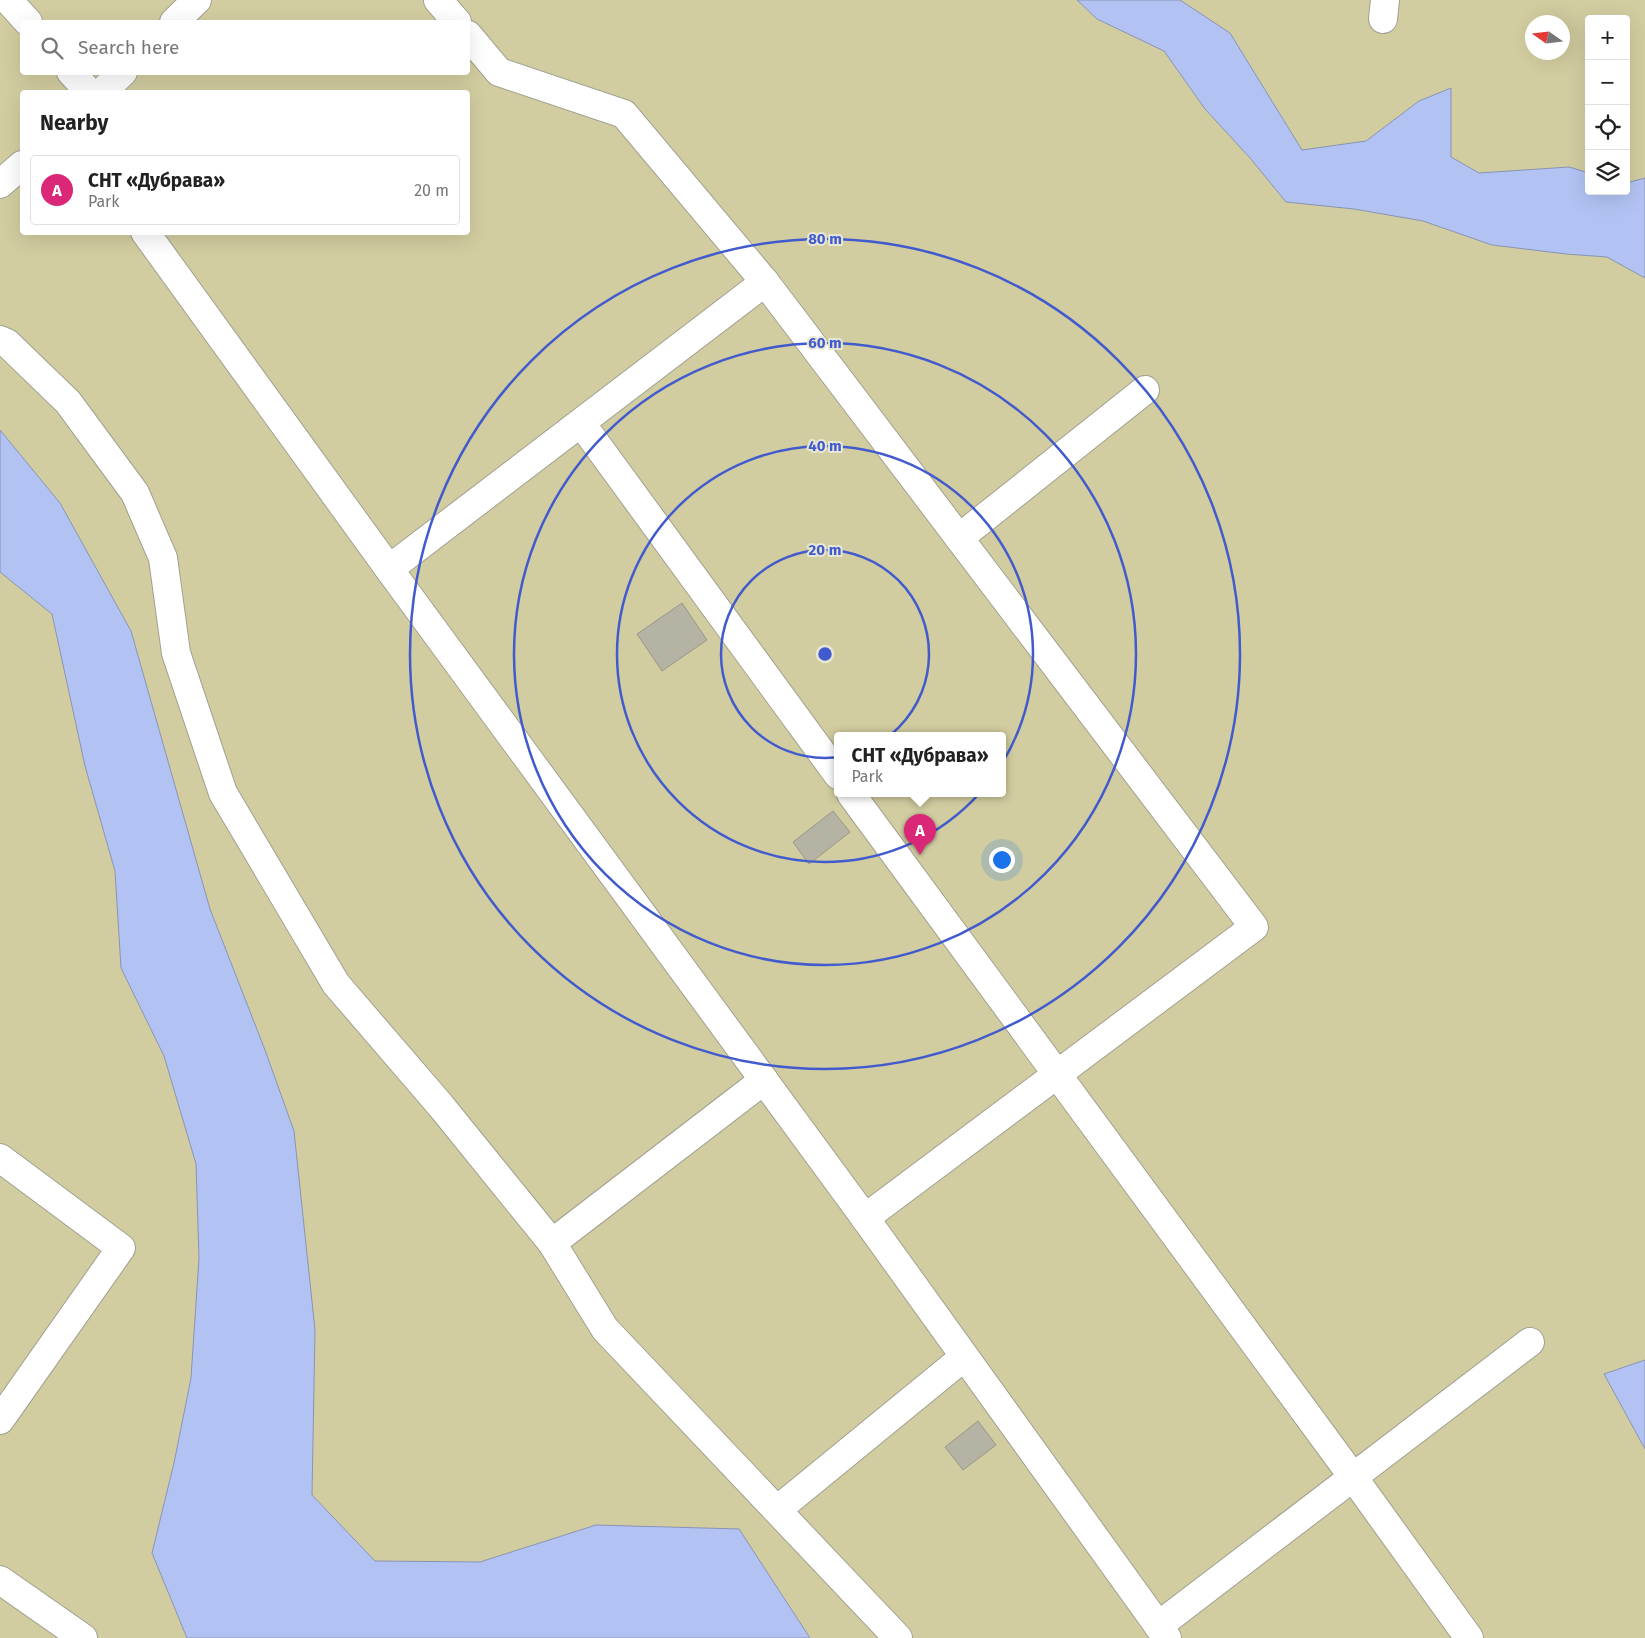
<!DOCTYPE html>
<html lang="en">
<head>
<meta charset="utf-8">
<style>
  body { margin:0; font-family:"Fira Sans",sans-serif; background:#f6f6f6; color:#222 }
  .controls { position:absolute; right:15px; top:15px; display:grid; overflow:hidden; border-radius:5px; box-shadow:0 5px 20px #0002 }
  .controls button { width:45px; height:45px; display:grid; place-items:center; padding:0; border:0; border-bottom:1px solid #e0e0e0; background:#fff; color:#222; font:25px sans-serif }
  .compass { position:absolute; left:1525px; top:15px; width:45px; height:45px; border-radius:50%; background:#fff; box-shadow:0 5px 20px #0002; rotate:284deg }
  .you { position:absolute; left:1001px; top:859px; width:18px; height:18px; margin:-12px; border:4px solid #fff; border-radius:50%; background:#1a73e8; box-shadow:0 0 0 8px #1a73e833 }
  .badge { display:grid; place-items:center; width:32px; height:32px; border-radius:50%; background:#db2777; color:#fff; font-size:16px; font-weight:700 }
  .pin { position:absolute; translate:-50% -41px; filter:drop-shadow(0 1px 2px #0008) }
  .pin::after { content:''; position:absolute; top:26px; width:18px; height:15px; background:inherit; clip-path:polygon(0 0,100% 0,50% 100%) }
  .popup { position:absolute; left:834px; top:732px; width:172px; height:65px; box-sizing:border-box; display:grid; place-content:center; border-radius:5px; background:#fff; filter:drop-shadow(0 1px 4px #0005); font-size:16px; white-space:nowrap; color:#767676 }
  .popup b { font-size:19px; color:#222 }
  .popup::after { content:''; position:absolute; left:50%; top:100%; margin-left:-10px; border:10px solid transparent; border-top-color:#fff }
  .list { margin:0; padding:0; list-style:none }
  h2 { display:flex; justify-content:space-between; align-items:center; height:65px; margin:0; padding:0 20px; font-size:21px }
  h2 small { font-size:16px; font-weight:400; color:#767676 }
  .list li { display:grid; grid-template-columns:32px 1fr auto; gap:15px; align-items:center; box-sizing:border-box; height:70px; margin:0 10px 10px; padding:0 10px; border:1px solid #e0e0e0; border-radius:5px }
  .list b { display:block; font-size:19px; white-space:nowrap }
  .list p { margin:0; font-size:16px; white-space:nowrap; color:#767676 }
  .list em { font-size:16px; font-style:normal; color:#767676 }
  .icon { flex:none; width:28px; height:28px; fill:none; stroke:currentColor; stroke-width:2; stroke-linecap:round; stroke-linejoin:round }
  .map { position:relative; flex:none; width:1645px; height:1638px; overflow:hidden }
  .search { position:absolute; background:#fff; box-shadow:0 5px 20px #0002; left:20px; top:20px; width:450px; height:55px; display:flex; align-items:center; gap:12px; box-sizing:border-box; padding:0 18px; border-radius:5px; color:#767676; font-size:19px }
  .panel { position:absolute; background:#fff; box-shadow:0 5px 20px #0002; left:20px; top:90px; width:450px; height:145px; border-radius:5px }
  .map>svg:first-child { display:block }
</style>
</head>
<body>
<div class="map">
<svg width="1645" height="1638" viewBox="0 0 1645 1638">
  <rect width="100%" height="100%" fill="#e8e7d6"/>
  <g fill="#d2cda0" fill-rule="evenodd">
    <path d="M0 0H1077L1097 19 1164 51 1205 109 1250 158 1286 202 1354 209 1424 221 1492 245 1566 254 1608 257 1645 278V1360L1604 1374 1645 1449V1638H810L738 1529 596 1525 480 1562 375 1561 312 1495 315 1330 294 1131 265 1050 210 909 131 631 60 503 0 430ZM22 22H468V72H22ZM22 92H468V232H22ZM838 736H1002V794H838Z"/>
    <path d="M1180 0H1645V178L1626 183V19H1589V173L1569 167 1479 173 1451 157 1450 88 1419 101 1366 141 1302 150 1230 33ZM1532 22H1562V52H1532Z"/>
    <polygon points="0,572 52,614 85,766 115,871 121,968 164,1056 196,1164 199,1258 191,1378 174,1463 152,1553 187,1638 0,1638"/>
  </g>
  <g fill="#b2c3f3" stroke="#8893b3">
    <polygon points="1077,0 1180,0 1230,33 1302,150 1366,141 1419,101 1451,88 1451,157 1479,173 1569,167 1589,173 1589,191 1626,191 1626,183 1645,178 1645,278 1607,257 1566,254 1492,245 1423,221 1354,209 1286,202 1250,158 1205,109 1164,51 1097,19"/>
    <polygon points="0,430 60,503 131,631 210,909 265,1050 294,1131 315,1330 312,1495 375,1561 480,1562 596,1525 739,1529 810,1638 187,1638 152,1553 174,1463 191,1378 199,1258 196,1164 164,1056 121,968 115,871 85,766 52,614 0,572"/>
    <polygon points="1645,1360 1645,1449 1604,1374"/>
  </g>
  <g fill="#b5b3a4" stroke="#989788">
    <polygon points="682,603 707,640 662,671 637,634"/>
    <polygon points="833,811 850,832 809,864 793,842"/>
    <polygon points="978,1421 996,1445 963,1470 945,1447"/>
  </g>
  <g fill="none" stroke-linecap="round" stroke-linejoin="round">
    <defs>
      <g id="minor">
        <polyline points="8,0 28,22"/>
        <polyline points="438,0 457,22"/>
        <polyline points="1383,19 1385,0"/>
        <polyline points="174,22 197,0"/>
        <polyline points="468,35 499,72 624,114 765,282 1254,927 865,1218"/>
        <polyline points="71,72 89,92"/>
        <polyline points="102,92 123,72"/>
        <polyline points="0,184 22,165"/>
        <polyline points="145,232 389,569 865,1218 1167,1638"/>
        <polyline points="0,340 7,343 68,402 135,493 163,558 176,653 223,793 336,984 441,1106 552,1243 605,1329 898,1638"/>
        <polyline points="581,423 838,775"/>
        <polyline points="959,538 1145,390"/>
        <polyline points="389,569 765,282"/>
        <polyline points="851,794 1353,1477 1469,1638"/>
        <polyline points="0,1158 121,1248 0,1420"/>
        <polyline points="552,1243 764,1080"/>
        <polyline points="777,1510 964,1357"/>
        <polyline points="0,1580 83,1638"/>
        <polyline points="1158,1626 1530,1342"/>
      </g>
    </defs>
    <use href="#minor" stroke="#a1a091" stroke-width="30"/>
    <use href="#minor" stroke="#fff" stroke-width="28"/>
  </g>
  <g fill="none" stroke="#415bce" stroke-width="2.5">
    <circle cx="825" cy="654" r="104"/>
    <circle cx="825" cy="654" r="208"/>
    <circle cx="825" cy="654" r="311"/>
    <circle cx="825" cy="654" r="415"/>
  </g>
  <circle cx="825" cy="654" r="8" fill="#415bce" stroke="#e8e7d6" stroke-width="2.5"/>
  <g font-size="15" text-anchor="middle" font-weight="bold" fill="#415bce" stroke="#e8e7d6" stroke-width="4" stroke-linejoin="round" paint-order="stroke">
    <text x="825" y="244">80 m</text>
    <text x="825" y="348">60 m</text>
    <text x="825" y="451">40 m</text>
    <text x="825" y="555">20 m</text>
  </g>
</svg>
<div class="controls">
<button>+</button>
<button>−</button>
<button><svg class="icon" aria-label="locate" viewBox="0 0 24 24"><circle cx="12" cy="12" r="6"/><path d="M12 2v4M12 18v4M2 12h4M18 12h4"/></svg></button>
<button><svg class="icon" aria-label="layers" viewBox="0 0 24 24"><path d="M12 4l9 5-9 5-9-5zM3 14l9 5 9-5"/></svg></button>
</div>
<svg class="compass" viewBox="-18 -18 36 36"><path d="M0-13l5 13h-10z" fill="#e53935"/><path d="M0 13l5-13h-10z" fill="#767676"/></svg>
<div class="you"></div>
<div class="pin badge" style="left:920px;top:855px">A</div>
<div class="popup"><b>СНТ «Дубрава»</b>Park</div>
<div class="search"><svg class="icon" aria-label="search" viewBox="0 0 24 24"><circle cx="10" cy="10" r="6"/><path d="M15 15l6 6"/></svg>Search here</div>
<section class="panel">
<h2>Nearby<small></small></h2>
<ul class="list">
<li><span class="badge">A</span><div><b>СНТ «Дубрава»</b><p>Park</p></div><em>20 m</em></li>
</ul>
</section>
</div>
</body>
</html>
